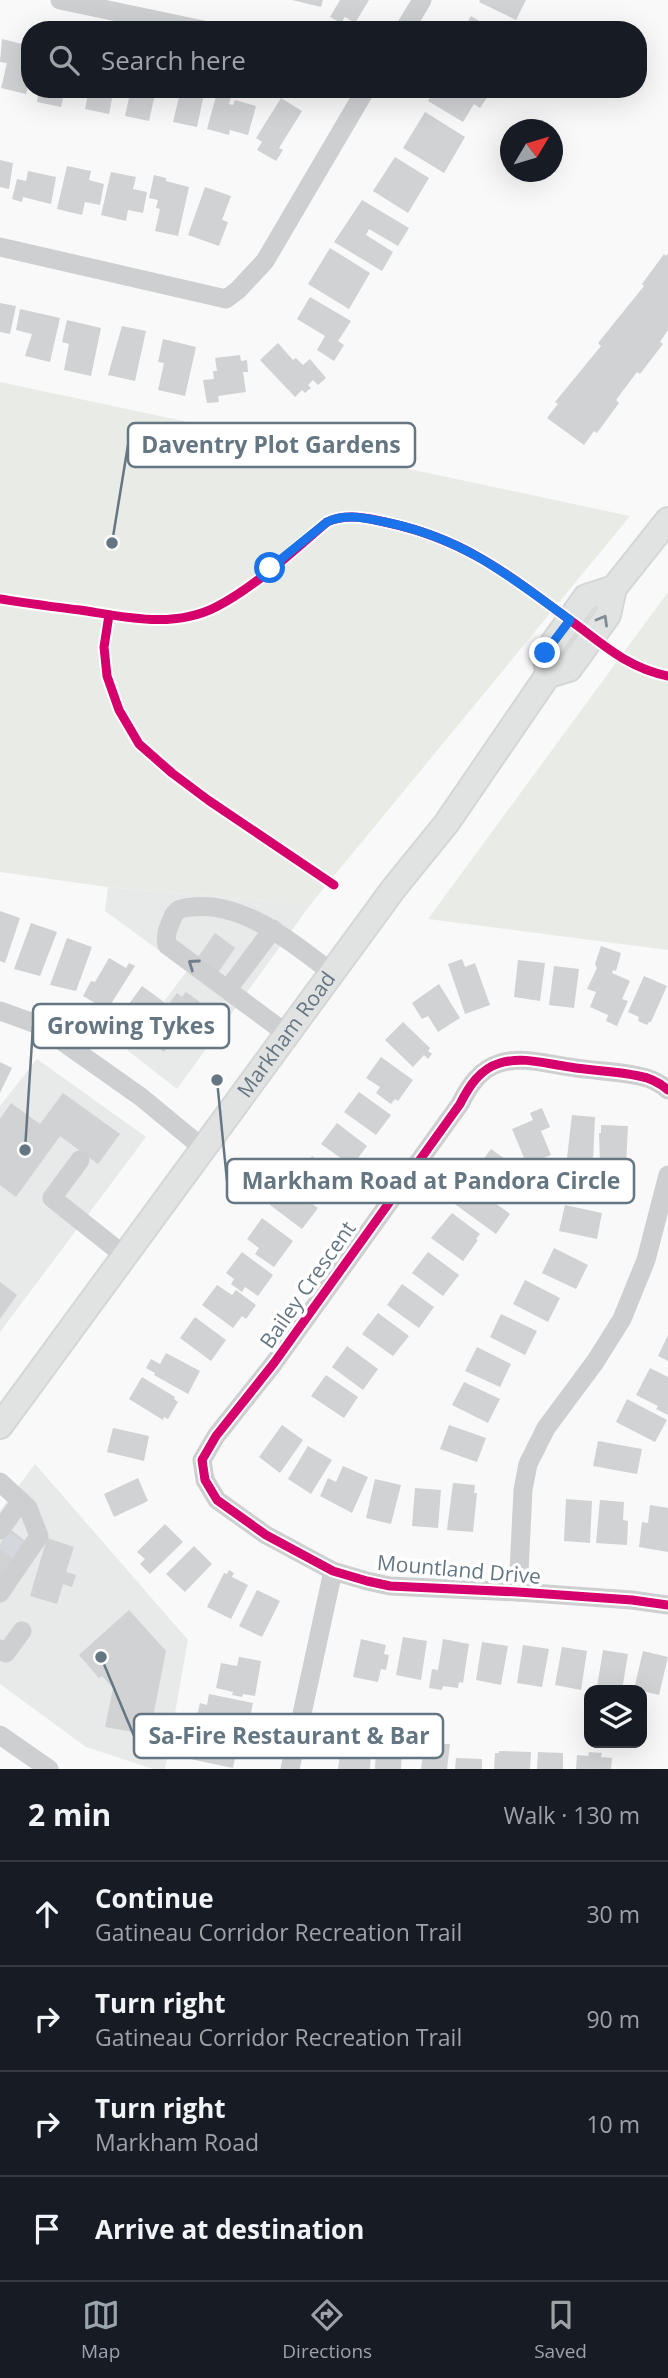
<!DOCTYPE html>
<html lang="en">
<head>
<meta charset="utf-8">
<style>
  body { margin:0; font-family:"Open Sans",sans-serif; background:#242831; color:#f1f3f6 }
  .controls { position:absolute; right:21px; bottom:21px; display:grid; overflow:hidden; border-radius:14px; box-shadow:0 7px 28px #0002 }
  .controls button { width:63px; height:63px; display:grid; place-items:center; padding:0; border:0; border-bottom:2px solid #363941; background:#171b24; color:#f1f3f6; font:35px sans-serif }
  .compass { position:absolute; left:500px; top:119px; width:63px; height:63px; border-radius:50%; background:#171b24; box-shadow:0 7px 28px #0002; rotate:52deg }
  .stop { position:absolute; width:21px; height:21px; margin:-16px; border:5px solid #1a73e8; border-radius:50%; background:#fff }
  .stop.end { background:#1a73e8; border-color:#fff; box-shadow:0 2px 7px #0008 }
  .list { margin:0; padding:0; list-style:none }
  h2 { display:flex; justify-content:space-between; align-items:center; height:91px; margin:0; padding:0 28px; font-size:30px }
  h2 small { font-size:23px; font-weight:400; color:#9ea1a6 }
  .list li { display:grid; grid-template-columns:46px 1fr auto; gap:21px; align-items:center; box-sizing:border-box; height:105px; padding:0 28px; border-top:2px solid #363941 }
  .list b { display:block; font-size:26px; white-space:nowrap }
  .list p { margin:0; font-size:23px; white-space:nowrap; color:#9ea1a6 }
  .list em { font-size:23px; font-style:normal; color:#9ea1a6 }
  .icon { flex:none; width:38px; height:38px; fill:none; stroke:currentColor; stroke-width:2; stroke-linecap:round; stroke-linejoin:round }
  .map { position:relative; flex:none; width:668px; height:1769px; overflow:hidden }
  .search { position:absolute; background:#171b24; box-shadow:0 7px 28px #0002; left:21px; right:21px; top:21px; height:77px; display:flex; align-items:center; gap:18px; box-sizing:border-box; padding:0 24px; border-radius:28px; color:#9ea1a6; font-size:26px }
  .sheet { height:511px; background:#171b24 }
  nav { display:flex; justify-content:space-around; align-items:center; box-sizing:border-box; height:98px; border-top:2px solid #363941; background:#171b24; font-size:19px; color:#9ea1a6 }
  nav a { display:grid; justify-items:center; gap:4px }
  nav .on { color:#99a4ac }
  .map>svg:first-child { display:block }
</style>
</head>
<body>
<div class="map">
<svg width="668" height="1769" viewBox="0 0 668 1769">
  <rect width="100%" height="100%" fill="#f9f9f9"/>
  <g fill="#e8e9e9">
    <polygon points="108,887 310,905 177,1089 127,1050 187,971 105,911"/>
    <polygon points="37,1059 146,1137 0,1332 0,1106"/>
    <polygon points="35,1464 188,1640 165,1769 153,1769 86,1747 0,1684 0,1511"/>
  </g>
  <g fill="#e8ebe6">
    <polygon points="0,382 630,516 310,905 108,887 0,872"/>
    <polygon points="668,592 668,950 428,919"/>
  </g>
  <g fill="#d0d2d3">
    <polygon points="292,0 323,0 321,7"/>
    <polygon points="340,0 369,0 355,23 345,17 341,23 330,17"/>
    <polygon points="480,0 526,0 516,20 479,2"/>
    <polygon points="471,16 494,30 463,30"/>
    <polygon points="2,39 30,46 30,79 26,94 1,88 7,63 0,62"/>
    <polygon points="39,89 65,89 61,107 37,102"/>
    <polygon points="89,89 114,89 109,114 85,109"/>
    <polygon points="131,89 166,89 164,96 155,94 149,121 125,116"/>
    <polygon points="171,89 205,89 197,127 173,122 179,97 169,95"/>
    <polygon points="218,89 233,89 229,104 233,105 235,100 256,106 248,135 230,130 229,135 207,129"/>
    <polygon points="435,89 484,89 490,93 480,108 474,104 463,122 428,101"/>
    <polygon points="281,98 302,111 279,148 283,150 276,161 257,150 262,142 256,138"/>
    <polygon points="425,112 465,137 444,173 403,148"/>
    <polygon points="395,157 429,178 408,213 373,191"/>
    <polygon points="0,160 13,163 9,189 0,187"/>
    <polygon points="67,166 91,171 89,180 104,184 100,205 85,202 82,215 57,209"/>
    <polygon points="28,171 56,177 51,204 23,197 22,202 12,199 17,179 26,181"/>
    <polygon points="111,172 136,177 133,189 147,192 143,213 128,210 126,221 101,215"/>
    <polygon points="154,175 166,178 166,181 189,187 178,236 155,231 160,209 156,208 158,200 149,198"/>
    <polygon points="205,187 231,196 222,220 228,222 219,246 188,235"/>
    <polygon points="362,200 409,228 398,246 369,229 366,235 393,252 382,271 334,242"/>
    <polygon points="330,248 370,273 349,309 308,284"/>
    <polygon points="668,253 668,330 660,342 663,344 640,374 637,372 616,400 619,403 597,433 594,431 584,445 547,418 558,404 555,402 601,346 598,343 644,286 642,284 664,254 666,256"/>
    <polygon points="310,297 351,321 338,341 344,345 334,361 317,350 325,336 297,319"/>
    <polygon points="0,303 16,306 10,334 0,332"/>
    <polygon points="20,309 60,318 50,362 25,356 32,334 16,330"/>
    <polygon points="67,320 101,328 91,376 64,370 69,344 62,342"/>
    <polygon points="122,326 146,331 135,381 108,375"/>
    <polygon points="163,339 196,347 185,396 158,390 164,363 158,362"/>
    <polygon points="278,343 293,360 296,358 303,365 310,359 326,378 318,385 313,380 308,385 311,388 305,393 302,390 295,397 260,360"/>
    <polygon points="240,355 241,361 247,360 248,372 243,372 246,392 218,396 219,402 207,403 203,380 214,379 213,371 217,371 215,358"/>
    <polygon points="0,911 20,918 5,963 0,961"/>
    <polygon points="31,923 57,932 40,976 14,969"/>
    <polygon points="215,933 235,948 217,974 196,960"/>
    <polygon points="67,938 92,947 76,991 50,985"/>
    <polygon points="601,946 621,953 616,971 613,970 612,973 630,981 622,999 628,1001 617,1026 606,1021 608,1015 590,1007 596,992 587,989 597,968 595,964"/>
    <polygon points="109,958 126,968 129,963 135,966 107,1010 83,996 91,981 95,982"/>
    <polygon points="462,959 465,967 475,963 490,1005 465,1014 448,964"/>
    <polygon points="518,960 545,963 540,1001 514,997"/>
    <polygon points="554,966 579,969 574,1008 549,1005"/>
    <polygon points="644,976 667,986 651,1022 649,1022 647,1025 638,1021 639,1017 628,1012"/>
    <polygon points="439,984 460,1018 438,1032 428,1016 422,1019 412,1003"/>
    <polygon points="142,986 164,1002 135,1040 113,1026"/>
    <polygon points="186,992 200,1002 164,1052 144,1038 177,993 182,997"/>
    <polygon points="403,1022 430,1048 428,1051 432,1054 428,1059 424,1055 413,1067 385,1040"/>
    <polygon points="381,1057 413,1080 398,1101 395,1099 391,1104 376,1093 380,1087 366,1078"/>
    <polygon points="0,1062 12,1068 0,1093"/>
    <polygon points="359,1092 391,1115 376,1135 344,1112"/>
    <polygon points="63,1093 120,1134 98,1164 60,1136 16,1197 0,1185 0,1119 11,1103 40,1124"/>
    <polygon points="542,1108 550,1127 541,1131 551,1155 527,1165 512,1129 533,1120 530,1113"/>
    <polygon points="572,1115 595,1117 593,1160 567,1158"/>
    <polygon points="337,1123 367,1146 352,1166 321,1144"/>
    <polygon points="601,1125 628,1126 626,1165 600,1164 599,1133 601,1133"/>
    <polygon points="491,1149 523,1172 508,1192 476,1169"/>
    <polygon points="312,1156 342,1178 327,1199 297,1177"/>
    <polygon points="467,1182 510,1214 496,1234 452,1202"/>
    <polygon points="286,1185 318,1208 302,1229 270,1205"/>
    <polygon points="565,1205 602,1213 597,1239 559,1231"/>
    <polygon points="452,1213 480,1234 476,1239 478,1240 463,1261 431,1238"/>
    <polygon points="262,1218 293,1241 274,1267 255,1254 259,1248 247,1239"/>
    <polygon points="554,1248 588,1265 576,1289 542,1273"/>
    <polygon points="242,1252 273,1275 258,1296 245,1287 242,1292 231,1284 234,1279 226,1273"/>
    <polygon points="428,1252 459,1275 443,1296 412,1273"/>
    <polygon points="525,1280 560,1298 548,1322 513,1304"/>
    <polygon points="0,1282 17,1295 0,1319"/>
    <polygon points="402,1284 434,1307 419,1328 387,1305"/>
    <polygon points="217,1285 232,1295 236,1290 256,1305 246,1319 242,1316 233,1328 202,1305"/>
    <polygon points="378,1313 409,1336 393,1356 362,1334"/>
    <polygon points="501,1314 537,1331 525,1355 490,1337"/>
    <polygon points="195,1317 226,1340 211,1361 180,1338"/>
    <polygon points="668,1335 668,1361 658,1356"/>
    <polygon points="347,1346 378,1369 363,1390 332,1367"/>
    <polygon points="477,1347 511,1364 500,1387 465,1371"/>
    <polygon points="166,1353 200,1371 188,1394 154,1375 155,1373 146,1368 151,1359 160,1364"/>
    <polygon points="650,1368 668,1377 668,1415 656,1409 658,1406 636,1395"/>
    <polygon points="326,1375 358,1397 344,1418 311,1396"/>
    <polygon points="142,1377 175,1397 174,1399 178,1402 168,1419 164,1417 163,1420 129,1399"/>
    <polygon points="464,1382 500,1399 488,1423 452,1405"/>
    <polygon points="627,1399 667,1420 655,1442 616,1422"/>
    <polygon points="282,1425 303,1440 280,1473 259,1457"/>
    <polygon points="449,1425 486,1438 477,1462 440,1449"/>
    <polygon points="113,1428 149,1436 144,1461 107,1452"/>
    <polygon points="598,1441 642,1449 637,1474 593,1466"/>
    <polygon points="308,1446 332,1460 311,1494 288,1479"/>
    <polygon points="343,1466 368,1477 352,1513 320,1496 328,1478 336,1482"/>
    <polygon points="138,1478 148,1501 114,1517 104,1494"/>
    <polygon points="375,1479 401,1485 391,1524 366,1518"/>
    <polygon points="453,1483 475,1485 474,1493 477,1493 473,1532 447,1530"/>
    <polygon points="415,1488 441,1490 438,1528 412,1526"/>
    <polygon points="566,1499 592,1501 590,1543 564,1541"/>
    <polygon points="600,1500 624,1502 623,1520 628,1521 627,1545 596,1543"/>
    <polygon points="650,1505 668,1508 668,1552 639,1547 642,1522 648,1523"/>
    <polygon points="165,1524 183,1542 150,1574 140,1564 145,1559 137,1552"/>
    <polygon points="10,1529 28,1543 0,1582 0,1544"/>
    <polygon points="47,1538 74,1547 66,1572 76,1575 72,1587 63,1584 57,1604 30,1596"/>
    <polygon points="194,1546 212,1564 185,1592 166,1574"/>
    <polygon points="229,1570 234,1573 232,1577 248,1585 231,1619 207,1607 224,1573 227,1574"/>
    <polygon points="257,1590 280,1601 262,1637 239,1626"/>
    <polygon points="129,1610 166,1651 151,1727 145,1726 144,1734 105,1727 113,1688 102,1676 99,1678 79,1655"/>
    <polygon points="403,1637 427,1641 421,1680 396,1675"/>
    <polygon points="361,1639 386,1645 384,1654 389,1655 386,1670 381,1669 378,1682 353,1677"/>
    <polygon points="443,1639 469,1644 463,1683 459,1682 458,1688 443,1686 442,1690 429,1688 432,1669 438,1670"/>
    <polygon points="482,1642 508,1646 501,1685 476,1680"/>
    <polygon points="523,1645 549,1649 542,1687 517,1683"/>
    <polygon points="562,1647 587,1651 581,1690 555,1685"/>
    <polygon points="603,1650 628,1654 622,1690 597,1687"/>
    <polygon points="643,1651 668,1657 659,1695 634,1689"/>
    <polygon points="239,1657 261,1661 255,1696 243,1694 242,1697 232,1695 233,1692 216,1688 221,1663 237,1666"/>
    <polygon points="209,1694 253,1703 248,1727 219,1721 216,1733 194,1729 200,1703 207,1705"/>
    <polygon points="346,1735 372,1736 370,1769 338,1769 341,1747 345,1747"/>
    <polygon points="195,1736 238,1745 233,1768 190,1759"/>
    <polygon points="431,1744 450,1744 447,1769 421,1769 424,1746 431,1746"/>
    <polygon points="376,1749 402,1751 401,1769 375,1769"/>
    <polygon points="499,1751 531,1752 530,1769 494,1769 495,1753 499,1753"/>
    <polygon points="538,1752 563,1753 563,1769 537,1769"/>
    <polygon points="589,1752 602,1753 601,1757 612,1758 611,1769 576,1769 577,1755 588,1756"/>
    <polygon points="456,1758 482,1759 482,1769 455,1769"/>
  </g>
  <g fill="none" stroke-linecap="round" stroke-linejoin="round">
    <polyline stroke="#d4d8dc" stroke-width="19" stroke-dasharray="19 10" stroke-linecap="butt" points="3,1540 21,1552"/>
    <defs>
      <g id="major">
        <polyline points="548,675 546,653 586,597 614,588"/>
        <path id="s1" d="M0 1426 394 888 446 824 548 675 569 669 608 615 614 588 668 520"/>
      </g>
    </defs>
    <use href="#major" stroke="#d5d6d7" stroke-width="28"/>
    <g stroke="#cecfd0" stroke-width="19">
      <polyline points="60,0 203,30"/>
      <polyline points="404,30 422,0"/>
      <polyline points="0,247 226,299 238,290 265,261 366,89"/>
      <polyline points="228,989 273,929"/>
      <polyline points="0,1011 39,1025 141,1097 204,1149"/>
      <path d="M287 1034 167 945C165 935 168 928 172 919 176 908 182 908 193 907 243 901 295 944 332 973"/>
      <path d="M668 1090C660 1083 650 1078 639 1076 616 1071 593 1071 570 1067 546 1064 524 1056 500 1063 480 1069 469 1086 460 1104L274 1363 216 1436 202 1460 205 1480 217 1500 266 1535 333 1571 367 1581 390 1586 518 1592 632 1600 668 1605"/>
      <polyline points="80,1160 52,1198 125,1256"/>
      <polyline points="0,1482 28,1508 39,1536 0,1593"/>
      <polyline points="0,1530 21,1501"/>
      <polyline points="518,1592 523,1490 528,1464 546,1428 595,1362 622,1319 646,1260 668,1175"/>
      <polyline points="0,1649 6,1653 22,1631"/>
      <polyline points="0,1735 49,1769"/>
      <polyline points="290,1769 333,1571"/>
    </g>
    <use href="#major" stroke="#e1e2e2" stroke-width="24"/>
    <defs>
      <g id="cycleway">
        <path d="M0 599C27 603 53 607 80 610 125 617 173 629 216 607 255 587 293 551 327 522 347 513 368 518 389 523 463 539 508 574 567 618 601 642 626 668 668 676"/>
        <polyline points="109,615 104,647 107,676 119,710 139,744 172,773 208,800 334,885"/>
        <path d="M668 1090C660 1083 650 1078 639 1076 616 1071 593 1071 570 1067 546 1064 524 1056 500 1063 480 1069 469 1086 460 1104L274 1363 216 1436 202 1460 205 1480 217 1500 266 1535 333 1571 367 1581 390 1586 518 1592 632 1600 668 1605"/>
      </g>
    </defs>
    <use href="#cycleway" stroke="#fff" stroke-width="13"/>
    <use href="#cycleway" stroke="#d6006c" stroke-width="9"/>
  </g>
  <defs><path id="oneway-chevron" d="M-2-3.5L2.5 0L-2 3.5" fill="none" stroke-width="1.6" stroke-linecap="round" stroke-linejoin="round" transform="scale(1.75)"/></defs>
  <use stroke="#7e8c96" href="#oneway-chevron" transform="translate(603 620) rotate(-60)"/>
  <use stroke="#707f8b" href="#oneway-chevron" transform="translate(193 964) rotate(-145)"/>
  <g fill="none" stroke-linecap="round" stroke-linejoin="round">
    <path stroke="#1a73e8" stroke-width="9" d="M270 568 327 522C346 513 365 518 385 522 463 538 508 575 570 620L545 653"/>
  </g>
  <g text-anchor="middle" stroke-width="7" stroke-linejoin="round" paint-order="stroke">
    <g font-size="21" fill="#657683" stroke="#fff">
      <text dy="7" stroke="none"><textPath href="#s1" startOffset="485">Markham Road</textPath></text>
      <text transform="translate(308 1285) rotate(-55)" y="7">Bailey Crescent</text>
      <text transform="translate(459 1570) rotate(5)" y="7">Mountland Drive</text>
    </g>
  </g>
  <path fill="none" stroke="#657683" stroke-width="2.5" d="M112 543L128 445M25 1150L33 1026M217 1080L227 1181M101 1657L134 1736"/>
  <g fill="#657683" stroke="#fff" stroke-width="2.5">
    <circle cx="112" cy="543" r="7"/>
    <circle cx="25" cy="1150" r="7"/>
    <circle cx="217" cy="1080" r="7"/>
    <circle cx="101" cy="1657" r="7"/>
  </g>
  <g fill="#fff" stroke="#657683" stroke-width="2.5">
    <rect x="128" y="423" width="287" height="44" rx="7"/>
    <rect x="33" y="1004" width="196" height="44" rx="7"/>
    <rect x="227" y="1159" width="407" height="44" rx="7"/>
    <rect x="134" y="1714" width="309" height="44" rx="7"/>
  </g>
  <g font-size="23" text-anchor="middle" font-weight="bold" fill="#657683">
    <text x="271" y="453">Daventry Plot Gardens</text>
    <text x="131" y="1034">Growing Tykes</text>
    <text x="431" y="1189">Markham Road at Pandora Circle</text>
    <text x="289" y="1744">Sa-Fire Restaurant &amp; Bar</text>
  </g>
</svg>
<div class="controls">
<button><svg class="icon" aria-label="layers" viewBox="0 0 24 24"><path d="M12 4l9 5-9 5-9-5zM3 14l9 5 9-5"/></svg></button>
</div>
<svg class="compass" viewBox="-18 -18 36 36"><path d="M0-13l5 13h-10z" fill="#e53935"/><path d="M0 13l5-13h-10z" fill="#9ea1a6"/></svg>
<div class="stop" style="left:270px;top:568px"></div>
<div class="stop end" style="left:545px;top:653px"></div>
<div class="search"><svg class="icon" aria-label="search" viewBox="0 0 24 24"><circle cx="10" cy="10" r="6"/><path d="M15 15l6 6"/></svg>Search here</div>
</div>
<section class="sheet">
<h2>2 min<small>Walk · 130 m</small></h2>
<ul class="list">
<li><svg class="icon" aria-label="ahead" viewBox="0 0 24 24"><path d="M12 20V5M6 11l6-6 6 6"/></svg><div><b>Continue</b><p>Gatineau Corridor Recreation Trail</p></div><em>30 m</em></li>
<li><svg class="icon" aria-label="right" viewBox="0 0 24 24"><path d="M7 20v-9h11M14 6l5 5-5 5"/></svg><div><b>Turn right</b><p>Gatineau Corridor Recreation Trail</p></div><em>90 m</em></li>
<li><svg class="icon" aria-label="right" viewBox="0 0 24 24"><path d="M7 20v-9h11M14 6l5 5-5 5"/></svg><div><b>Turn right</b><p>Markham Road</p></div><em>10 m</em></li>
<li><svg class="icon" aria-label="arrive" viewBox="0 0 24 24"><path d="M6 21V4h12l-3 4 3 4H6"/></svg><div><b>Arrive at destination</b></div></li>
</ul>
</section>
<nav>
<a class="on"><svg class="icon" aria-label="map" viewBox="0 0 24 24"><path d="M3 6l6-2 6 2 6-2v14l-6 2-6-2-6 2zM9 4v14M15 6v14"/></svg>Map</a>
<a><svg class="icon" aria-label="directions" viewBox="0 0 24 24"><path d="M12 3l9 9-9 9-9-9zM9 14v-3h6M13 9l2 2-2 2"/></svg>Directions</a>
<a><svg class="icon" aria-label="saved" viewBox="0 0 24 24"><path d="M7 4h10v16l-5-4-5 4z"/></svg>Saved</a>
</nav>
</body>
</html>
